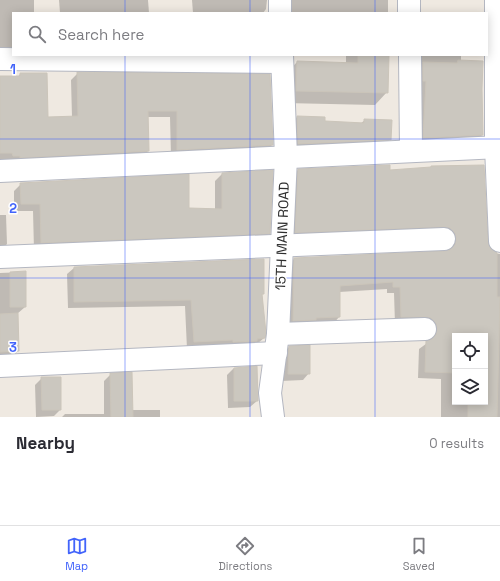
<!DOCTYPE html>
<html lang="en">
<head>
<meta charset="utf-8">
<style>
  body { margin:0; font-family:"Space Grotesk",sans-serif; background:#f7f7f7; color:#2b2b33 }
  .controls { position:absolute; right:12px; bottom:12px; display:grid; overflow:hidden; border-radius:0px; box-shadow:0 2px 10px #0003 }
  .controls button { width:36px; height:36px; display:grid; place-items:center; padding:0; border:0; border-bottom:1px solid #e1e1e2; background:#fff; color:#2b2b33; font:20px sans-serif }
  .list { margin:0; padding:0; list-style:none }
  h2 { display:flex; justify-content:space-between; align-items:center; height:52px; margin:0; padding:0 16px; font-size:17px }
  h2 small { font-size:13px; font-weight:400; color:#7c7c81 }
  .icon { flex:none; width:22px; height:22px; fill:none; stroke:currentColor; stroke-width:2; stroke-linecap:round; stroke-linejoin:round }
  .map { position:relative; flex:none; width:500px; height:417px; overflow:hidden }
  .search { position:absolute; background:#fff; box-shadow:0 2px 10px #0003; left:12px; right:12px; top:12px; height:44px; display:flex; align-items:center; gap:10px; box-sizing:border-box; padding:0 14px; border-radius:0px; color:#7c7c81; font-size:15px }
  .sheet { height:108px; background:#fff }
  nav { display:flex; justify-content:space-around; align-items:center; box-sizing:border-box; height:56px; border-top:1px solid #e1e1e2; background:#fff; font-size:11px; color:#7c7c81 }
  nav a { display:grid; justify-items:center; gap:2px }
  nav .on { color:#4264fb }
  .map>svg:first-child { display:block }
</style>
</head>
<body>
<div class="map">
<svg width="500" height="417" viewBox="0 0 500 417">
  <rect width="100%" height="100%" fill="#efe9e1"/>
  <g fill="#0003" fill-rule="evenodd">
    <polygon points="0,0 34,0 34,13 13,13 13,52 0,54"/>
    <polygon points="59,0 148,0 149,13 60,13"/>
    <polygon points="192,0 267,0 266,9 263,13 193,13"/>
    <rect x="291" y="0" width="97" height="13"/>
    <polygon points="346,55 388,55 387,92 375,105 284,103 285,75 297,62 346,64"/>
    <polygon points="415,55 461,55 461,61 482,62 482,135 476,142 417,144"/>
    <polygon points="78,73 272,145 265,152 171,156 170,117 147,117 148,151 141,158 6,162 6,159 0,159 0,77 18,77 20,74 47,118 72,117 71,80"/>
    <polygon points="297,117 324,122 360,124 365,120 390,139 384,146 292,150 291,124"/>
    <path d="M298 170 389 171 487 242 489 249 493 253 500 254V417H441V379L418 378 419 349 430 341 431 335 395 324 394 293H387V289L339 292V317L333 324 286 327 288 265 294 259 449 251 450 246 289 239 292 177ZM455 336H485V402H455Z"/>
    <polygon points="222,174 269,233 262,240 34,250 33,211 14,211 14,191 21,184 188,209 215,210 215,181"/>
    <polygon points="0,215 6,215 7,244 0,251"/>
    <polygon points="263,260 263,293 262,295 264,338 257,344 187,349 185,306 68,308 67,274 74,268"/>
    <polygon points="25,272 25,307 17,314 18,351 11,358 0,358 0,273"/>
    <polygon points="289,347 309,373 303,380 281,381 283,354"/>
    <polygon points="234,368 257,401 250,407 228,408 227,375"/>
    <polygon points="111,374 131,410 160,410 160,417 62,417 65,414 104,414 104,381"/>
    <polygon points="42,378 60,410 54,416 36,417 35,385"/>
  </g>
  <g fill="#cbc7bf" stroke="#cbc5ba">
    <polygon points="358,55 389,55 388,93 296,91 297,61 358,63"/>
    <polygon points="458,60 483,61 482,89 483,135 423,138 426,81 423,81 423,62 457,63"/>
    <polygon points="77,72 270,74 273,145 177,150 177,111 148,111 149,151 20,158 20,156 13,156 12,153 0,153 0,76 20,76 20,73 47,73 48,117 78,116"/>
    <polygon points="297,116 325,117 325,121 364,123 364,119 392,120 391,140 298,144"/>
    <polygon points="390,165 390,170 431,167 431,166 484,165 488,242 490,248 497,253 497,297 500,297 497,417 468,417 468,402 485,402 485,336 455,336 455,373 425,372 426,341 432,339 436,335 437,328 436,323 431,318 425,317 401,317 400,287 393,287 393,282 340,286 340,317 316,318 316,320 293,321 294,258 445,251 450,250 455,245 456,239 455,233 450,228 443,227 295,233 298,169"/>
    <polygon points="273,170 270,234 41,243 40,204 21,204 20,183 189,174 189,208 222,209 222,173"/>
    <polygon points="264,259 264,294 262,294 266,333 265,338 257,339 257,341 233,342 233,340 194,342 191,300 74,302 74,267"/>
    <polygon points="26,271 26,307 10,307 10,272"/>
    <polygon points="18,313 19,351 0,352 0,314"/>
    <polygon points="310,345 310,374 288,374 289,346"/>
    <polygon points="257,366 258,401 234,401 234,368"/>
    <polygon points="132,372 133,417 111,417 110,373"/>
    <polygon points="41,377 61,377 61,410 42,410"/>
  </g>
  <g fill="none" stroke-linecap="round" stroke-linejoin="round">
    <defs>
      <g id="minor">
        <polyline points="280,0 280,13"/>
        <polyline points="409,0 409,13"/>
        <polyline points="496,0 496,147 500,241"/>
        <polyline points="410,55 411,151"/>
        <polyline points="0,59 282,62"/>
        <polyline points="0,171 500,147"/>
        <polyline points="0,257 444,239"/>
        <polyline points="278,334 425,329"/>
        <polyline points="0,366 276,353"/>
        <polyline points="273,417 270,393 278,334 286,157 282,55"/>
      </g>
    </defs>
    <use href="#minor" stroke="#b4b7c1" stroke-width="24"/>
    <use href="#minor" stroke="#fff" stroke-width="22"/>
  </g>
  <path fill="none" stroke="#4264fb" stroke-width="1" stroke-opacity="0.55" d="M125 0V13M250 0V13M375 0V13M125 55V417M250 55V417M375 55V417M0 139H500M0 278H500"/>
  <g text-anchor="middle" stroke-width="3" stroke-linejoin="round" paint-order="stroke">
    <g font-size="14" fill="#2e2e2e" stroke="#fff">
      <text transform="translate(282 236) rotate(-88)" y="5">15TH MAIN ROAD</text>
    </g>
  </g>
  <g font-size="13" text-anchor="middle" font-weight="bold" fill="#4264fb" stroke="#fff" stroke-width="3" stroke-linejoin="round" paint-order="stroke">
    <text x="13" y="74">1</text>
    <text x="13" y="213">2</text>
    <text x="13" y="352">3</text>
  </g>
</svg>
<div class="controls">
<button><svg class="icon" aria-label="locate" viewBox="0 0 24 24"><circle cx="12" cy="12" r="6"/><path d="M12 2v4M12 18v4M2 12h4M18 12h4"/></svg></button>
<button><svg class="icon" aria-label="layers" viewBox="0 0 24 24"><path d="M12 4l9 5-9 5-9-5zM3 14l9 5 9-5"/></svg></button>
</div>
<div class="search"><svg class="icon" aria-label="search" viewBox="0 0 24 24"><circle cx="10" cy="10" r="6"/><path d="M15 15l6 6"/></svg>Search here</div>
</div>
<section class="sheet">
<h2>Nearby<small>0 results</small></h2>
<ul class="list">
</ul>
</section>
<nav>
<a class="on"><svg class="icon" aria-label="map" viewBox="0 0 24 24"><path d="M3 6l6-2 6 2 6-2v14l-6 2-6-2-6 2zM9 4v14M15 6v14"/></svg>Map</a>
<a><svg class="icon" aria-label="directions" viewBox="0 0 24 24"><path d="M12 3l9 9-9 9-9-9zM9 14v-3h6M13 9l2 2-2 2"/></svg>Directions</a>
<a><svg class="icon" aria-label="saved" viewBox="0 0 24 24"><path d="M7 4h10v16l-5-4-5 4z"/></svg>Saved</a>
</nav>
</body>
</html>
